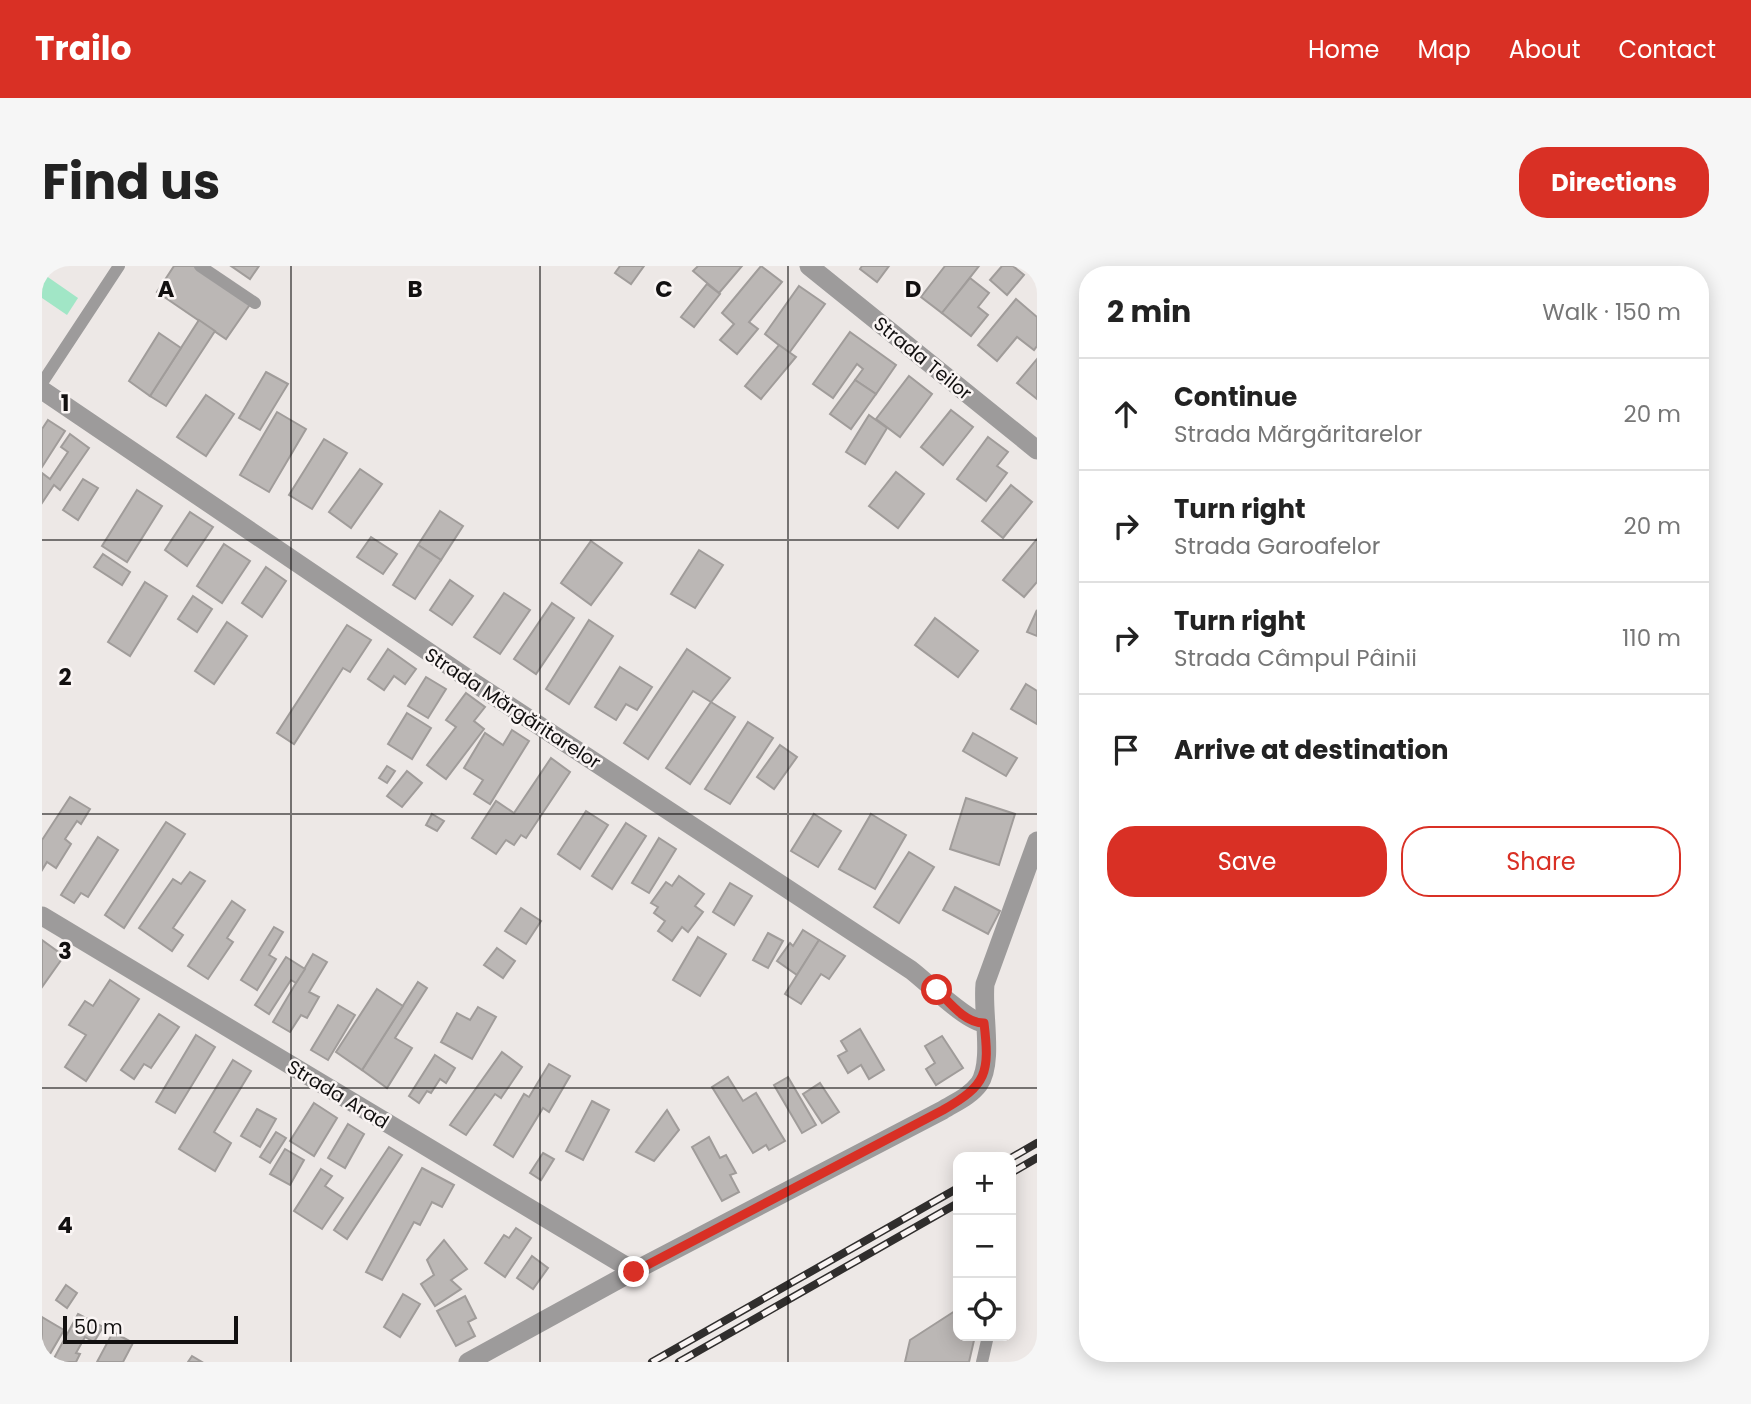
<!DOCTYPE html>
<html lang="en">
<head>
<meta charset="utf-8">
<style>
  body { margin:0; font-family:Poppins,sans-serif; background:#f6f6f6; color:#222 }
  .controls { position:absolute; right:21px; bottom:21px; display:grid; overflow:hidden; border-radius:14px; box-shadow:0 4px 18px #0003 }
  .controls button { width:63px; height:63px; display:grid; place-items:center; padding:0; border:0; border-bottom:2px solid #e0e0e0; background:#fff; color:#222; font:35px sans-serif }
  .scale { position:absolute; left:21px; bottom:18px; width:175px; box-sizing:border-box; padding-left:7px; border:4px solid #121010; border-top:0; font-size:19px; line-height:24px; white-space:nowrap; color:#121010; -webkit-text-stroke:5px #faf5f4; paint-order:stroke }
  .stop { position:absolute; width:21px; height:21px; margin:-16px; border:5px solid #d93025; border-radius:50%; background:#fff }
  .stop.end { background:#d93025; border-color:#fff; box-shadow:0 2px 7px #0008 }
  .list { margin:0; padding:0; list-style:none }
  h2 { display:flex; justify-content:space-between; align-items:center; height:91px; margin:0; padding:0 28px; font-size:30px }
  h2 small { font-size:23px; font-weight:400; color:#767676 }
  .list li { display:grid; grid-template-columns:46px 1fr auto; gap:21px; align-items:center; box-sizing:border-box; height:112px; padding:0 28px; border-top:2px solid #e0e0e0 }
  .list b { display:block; font-size:26px; white-space:nowrap }
  .list p { margin:0; font-size:23px; white-space:nowrap; color:#767676 }
  .list em { font-size:23px; font-style:normal; color:#767676 }
  .actions { display:flex; gap:14px; padding:21px 28px }
  .actions a { flex:1; padding:16px 0; border:2px solid #d93025; border-radius:28px; text-align:center; font-size:24px; color:#d93025 }
  .actions .main { background:#d93025; color:#fff }
  .icon { flex:none; width:38px; height:38px; fill:none; stroke:currentColor; stroke-width:2; stroke-linecap:round; stroke-linejoin:round }
  .map { position:relative; flex:none; width:995px; height:1096px; overflow:hidden; border-radius:28px }
  header { display:flex; align-items:center; gap:42px; box-sizing:border-box; height:98px; padding:0 35px; background:#d93025; color:#fff }
  header strong { font-size:33px }
  nav { display:flex; gap:38px; margin-inline-start:auto; font-size:24px }
  .intro { display:flex; align-items:center; justify-content:space-between; box-sizing:border-box; height:168px; padding:0 42px }
  h1 { margin:0; font-size:49px }
  .button { padding:18px 32px; border-radius:28px; background:#d93025; color:#fff; font-size:24px; font-weight:700 }
  main { display:flex; gap:42px; padding:0 42px }
  aside { flex:1; background:#fff; border-radius:28px; box-shadow:0 4px 18px #0003 }
  .map>svg:first-child { display:block }
</style>
</head>
<body>
<header>
<strong>Trailo</strong>
<nav><a>Home</a><a>Map</a><a>About</a><a>Contact</a></nav>
</header>
<div class="intro"><h1>Find us</h1><a class="button">Directions</a></div>
<main>
<div class="map">
<svg width="995" height="1096" viewBox="0 0 995 1096">
  <rect width="100%" height="100%" fill="#ede8e6"/>
  <polygon fill="#a1e6c6" points="0,7 36,32 25,49 0,32"/>
  <g fill="#bbb7b5" stroke="#a09c9a" stroke-width="2">
    <polygon points="132,0 155,0 209,37 184,73 115,26"/>
    <polygon points="189,0 217,0 208,13"/>
    <polygon points="578,0 602,0 589,18 573,7"/>
    <polygon points="656,0 700,0 677,27 651,5"/>
    <polygon points="719,0 740,16 707,56 716,63 695,88 678,74 692,58 680,47"/>
    <polygon points="820,0 847,0 835,16 818,3"/>
    <polygon points="903,0 937,0 900,47 879,31"/>
    <polygon points="960,0 971,0 982,9 965,29 948,14"/>
    <polygon points="928,12 947,27 936,41 946,49 929,70 900,47"/>
    <polygon points="665,18 678,28 652,61 639,51"/>
    <polygon points="757,20 783,38 747,87 723,68"/>
    <polygon points="974,33 995,51 995,80 992,84 975,71 955,95 936,79"/>
    <polygon points="157,54 173,65 124,140 108,130"/>
    <polygon points="808,66 854,99 834,128 813,114 821,103 815,98 791,132 771,118"/>
    <polygon points="117,67 139,82 108,130 87,115"/>
    <polygon points="737,79 754,91 719,133 703,120"/>
    <polygon points="995,93 995,133 975,117"/>
    <polygon points="224,106 246,118 218,164 197,152"/>
    <polygon points="867,110 890,128 858,171 834,153"/>
    <polygon points="813,114 834,128 809,163 788,148"/>
    <polygon points="164,129 192,148 164,190 135,171"/>
    <polygon points="909,144 931,161 901,199 879,181"/>
    <polygon points="235,146 264,163 227,226 198,209"/>
    <polygon points="827,149 845,162 823,198 804,186"/>
    <polygon points="6,154 23,165 0,201 0,163"/>
    <polygon points="28,168 47,182 18,224 12,219 0,237 0,207 8,213 26,186 19,181"/>
    <polygon points="946,171 966,186 955,200 965,207 944,235 915,213"/>
    <polygon points="282,173 305,187 270,243 247,229"/>
    <polygon points="318,203 340,218 309,262 287,246"/>
    <polygon points="854,206 882,228 856,262 827,240"/>
    <polygon points="41,213 56,222 36,254 21,244"/>
    <polygon points="969,219 990,236 961,272 940,255"/>
    <polygon points="95,224 120,240 85,296 60,280"/>
    <polygon points="398,245 421,260 399,294 376,279"/>
    <polygon points="148,246 171,261 145,300 123,284"/>
    <polygon points="329,271 355,288 341,308 315,291"/>
    <polygon points="995,273 995,316 982,331 961,314"/>
    <polygon points="549,275 580,297 549,339 519,317"/>
    <polygon points="182,278 208,295 180,337 155,320"/>
    <polygon points="376,279 399,294 373,333 351,319"/>
    <polygon points="657,284 681,299 653,342 629,328"/>
    <polygon points="61,288 88,306 80,319 52,301"/>
    <polygon points="224,301 244,315 220,351 200,337"/>
    <polygon points="408,314 431,330 410,359 388,344"/>
    <polygon points="103,316 125,330 88,390 66,376"/>
    <polygon points="462,327 488,344 458,388 432,371"/>
    <polygon points="151,330 170,343 155,366 136,353"/>
    <polygon points="510,337 532,352 494,408 472,393"/>
    <polygon points="995,344 995,370 985,366"/>
    <polygon points="893,352 936,385 916,411 873,379"/>
    <polygon points="547,354 571,370 527,438 504,423"/>
    <polygon points="185,356 205,370 172,418 153,405"/>
    <polygon points="305,359 329,374 308,406 301,402 252,478 235,467"/>
    <polygon points="346,383 374,403 363,418 352,410 342,424 326,413"/>
    <polygon points="645,383 688,412 669,436 651,425 606,493 582,477"/>
    <polygon points="578,401 610,421 595,444 584,438 574,454 553,441"/>
    <polygon points="384,411 404,423 386,452 366,440"/>
    <polygon points="984,418 995,425 995,458 969,443"/>
    <polygon points="424,427 443,441 432,455 442,463 404,513 385,499 414,461 404,454"/>
    <polygon points="669,436 693,451 648,518 624,502"/>
    <polygon points="365,447 389,462 370,493 346,478"/>
    <polygon points="706,456 731,472 688,538 663,523"/>
    <polygon points="470,464 487,475 448,538 432,528 441,514 422,502 443,467 461,479"/>
    <polygon points="931,467 975,492 964,510 921,485"/>
    <polygon points="738,479 755,491 732,523 715,511"/>
    <polygon points="509,492 528,506 484,572 479,569 472,579 464,574 454,588 430,572 454,535 472,547"/>
    <polygon points="345,500 353,505 345,517 337,512"/>
    <polygon points="365,505 380,517 360,541 345,530"/>
    <polygon points="28,531 48,543 39,558 35,555 23,573 29,578 14,602 5,596 0,604 0,574"/>
    <polygon points="924,532 973,548 957,599 908,583"/>
    <polygon points="544,545 566,559 538,603 516,588"/>
    <polygon points="390,548 402,555 395,565 384,559"/>
    <polygon points="772,548 799,565 776,601 749,585"/>
    <polygon points="829,548 864,569 833,623 797,603"/>
    <polygon points="124,556 143,568 82,662 63,649"/>
    <polygon points="584,557 604,570 570,623 550,610"/>
    <polygon points="56,571 76,584 46,631 39,627 32,637 19,629"/>
    <polygon points="617,572 634,583 607,627 590,617"/>
    <polygon points="867,586 892,601 857,657 832,641"/>
    <polygon points="148,606 163,615 131,662 141,669 130,685 97,662 131,613 139,618"/>
    <polygon points="637,610 662,628 653,640 661,646 646,666 640,661 630,675 616,665 623,655 612,647 616,641 609,637 624,616 630,620"/>
    <polygon points="688,617 710,630 692,659 671,646"/>
    <polygon points="913,621 958,645 946,668 901,644"/>
    <polygon points="190,635 203,644 185,672 191,676 166,713 146,700"/>
    <polygon points="479,642 499,655 484,678 463,665"/>
    <polygon points="232,661 241,666 227,689 234,693 215,724 199,714"/>
    <polygon points="761,664 777,674 755,709 735,695 748,677 751,680"/>
    <polygon points="726,667 741,675 726,702 711,694"/>
    <polygon points="656,671 684,688 658,730 631,714"/>
    <polygon points="0,674 22,690 0,721"/>
    <polygon points="777,674 803,690 787,713 779,708 759,738 743,728"/>
    <polygon points="455,682 473,695 461,712 442,699"/>
    <polygon points="271,688 285,696 267,726 277,731 265,752 259,749 248,766 231,756"/>
    <polygon points="244,691 263,703 254,717 249,714 227,748 213,739"/>
    <polygon points="68,714 97,733 44,815 23,801 44,769 27,759 43,735 51,740"/>
    <polygon points="376,716 385,722 353,772 370,782 345,822 320,804"/>
    <polygon points="335,723 361,740 320,804 294,786"/>
    <polygon points="296,739 313,749 286,794 269,784"/>
    <polygon points="436,741 454,751 430,793 399,776 415,747 428,754"/>
    <polygon points="117,748 137,761 109,802 102,798 92,813 79,804"/>
    <polygon points="818,763 842,804 827,813 819,799 806,807 796,790 805,785 799,775"/>
    <polygon points="154,769 173,781 133,847 114,836"/>
    <polygon points="900,770 921,802 894,819 884,803 893,797 883,780"/>
    <polygon points="460,786 480,801 459,832 453,828 424,869 408,859"/>
    <polygon points="393,789 413,802 404,817 398,813 389,827 385,825 377,837 367,830"/>
    <polygon points="191,794 209,805 172,866 189,877 173,905 137,883"/>
    <polygon points="507,798 528,810 507,846 501,842 471,891 452,879 482,828 487,831"/>
    <polygon points="686,811 701,835 714,827 743,875 727,884 724,879 711,887 670,821"/>
    <polygon points="746,811 774,859 760,867 732,819"/>
    <polygon points="778,817 797,846 780,857 761,828"/>
    <polygon points="550,835 567,844 541,894 524,885"/>
    <polygon points="272,837 295,852 272,890 248,875"/>
    <polygon points="215,843 234,853 218,881 199,870"/>
    <polygon points="625,844 637,864 612,895 594,886"/>
    <polygon points="306,858 322,868 303,902 286,892"/>
    <polygon points="234,866 244,872 228,897 218,891"/>
    <polygon points="667,871 678,892 684,889 694,907 688,909 697,926 680,935 650,881"/>
    <polygon points="347,881 360,889 305,973 292,964"/>
    <polygon points="243,883 262,894 248,919 228,908"/>
    <polygon points="501,887 512,893 499,914 488,907"/>
    <polygon points="380,902 412,919 400,941 390,936 378,959 372,956 340,1014 324,1006"/>
    <polygon points="279,903 290,910 283,920 301,932 280,963 252,945"/>
    <polygon points="474,962 489,972 463,1011 443,997 462,969 467,972"/>
    <polygon points="402,974 425,1003 409,1014 419,1023 393,1040 379,1018 392,1009 385,994"/>
    <polygon points="490,990 506,1002 491,1023 475,1012"/>
    <polygon points="24,1019 35,1027 25,1042 14,1034"/>
    <polygon points="361,1028 378,1038 358,1071 342,1061"/>
    <polygon points="423,1030 434,1052 426,1056 433,1070 414,1080 395,1045"/>
    <polygon points="916,1043 916,1070 933,1070 927,1096 863,1096 868,1074"/>
    <polygon points="36,1048 61,1061 52,1076 43,1071 34,1087 38,1088 34,1096 10,1096"/>
    <polygon points="0,1051 22,1064 5,1093 0,1090"/>
    <polygon points="71,1066 91,1077 81,1096 55,1096"/>
    <polygon points="150,1090 160,1096 146,1096"/>
  </g>
  <g fill="none" stroke-linecap="round" stroke-linejoin="round">
    <g stroke="#9d9b9b" stroke-width="12">
      <polyline points="158,0 213,37"/>
      <polyline points="0,117 77,0"/>
      <polyline points="940,1096 946,1070"/>
    </g>
    <g stroke="#9d9b9b" stroke-width="19">
      <polyline points="767,0 995,184"/>
      <path d="M0 124 431 416 869 704C886 717 925 756 942 757"/>
      <polyline points="0,650 592,1005"/>
      <path d="M426 1096 592 1005 901 844C914 836 928 830 937 818 952 796 940 746 943 718L995 575"/>
    </g>
    <defs>
      <g id="rail">
        <polyline points="969,892 995,877"/>
        <polyline points="969,907 995,892"/>
        <polyline points="610,1096 916,922"/>
        <polyline points="637,1096 916,937"/>
      </g>
    </defs>
    <use href="#rail" stroke="#302e2d" stroke-width="8"/>
    <use href="#rail" stroke="#faf5f4" stroke-width="5" stroke-dasharray="16" stroke-linecap="butt"/>
  </g>
  <g fill="none" stroke-linecap="round" stroke-linejoin="round">
    <path stroke="#d93025" stroke-width="9" d="M592 1006 901 844C945 819 948 807 942 757 923 757 908 737 895 724"/>
  </g>
  <path fill="none" stroke="#121010" stroke-width="2" stroke-opacity="0.55" d="M249 0V1096M498 0V1096M746 0V1096M0 274H995M0 548H995M0 822H995"/>
  <g text-anchor="middle" stroke-width="5" stroke-linejoin="round" paint-order="stroke">
    <g font-size="19" fill="#121010" stroke="#faf5f4">
      <text transform="translate(881 92) rotate(39)" y="7">Strada Teilor</text>
      <text transform="translate(471 442) rotate(33)" y="7">Strada Mărgăritarelor</text>
      <text transform="translate(296 828) rotate(31)" y="7">Strada Arad</text>
    </g>
  </g>
  <g font-size="23" text-anchor="middle" font-weight="bold" fill="#121010" stroke="#faf5f4" stroke-width="5" stroke-linejoin="round" paint-order="stroke">
    <text x="124" y="31">A</text>
    <text x="373" y="31">B</text>
    <text x="622" y="31">C</text>
    <text x="871" y="31">D</text>
    <text x="23" y="145">1</text>
    <text x="23" y="419">2</text>
    <text x="23" y="693">3</text>
    <text x="23" y="967">4</text>
  </g>
</svg>
<div class="controls">
<button>+</button>
<button>−</button>
<button><svg class="icon" aria-label="locate" viewBox="0 0 24 24"><circle cx="12" cy="12" r="6"/><path d="M12 2v4M12 18v4M2 12h4M18 12h4"/></svg></button>
</div>
<div class="scale">50 m</div>
<div class="stop" style="left:895px;top:724px"></div>
<div class="stop end" style="left:592px;top:1006px"></div>
</div>
<aside>
<h2>2 min<small>Walk · 150 m</small></h2>
<ul class="list">
<li><svg class="icon" aria-label="ahead" viewBox="0 0 24 24"><path d="M12 20V5M6 11l6-6 6 6"/></svg><div><b>Continue</b><p>Strada Mărgăritarelor</p></div><em>20 m</em></li>
<li><svg class="icon" aria-label="right" viewBox="0 0 24 24"><path d="M7 20v-9h11M14 6l5 5-5 5"/></svg><div><b>Turn right</b><p>Strada Garoafelor</p></div><em>20 m</em></li>
<li><svg class="icon" aria-label="right" viewBox="0 0 24 24"><path d="M7 20v-9h11M14 6l5 5-5 5"/></svg><div><b>Turn right</b><p>Strada Câmpul Pâinii</p></div><em>110 m</em></li>
<li><svg class="icon" aria-label="arrive" viewBox="0 0 24 24"><path d="M6 21V4h12l-3 4 3 4H6"/></svg><div><b>Arrive at destination</b></div></li>
</ul>
<div class="actions"><a class="main">Save</a><a>Share</a></div>
</aside>
</main>
</body>
</html>
